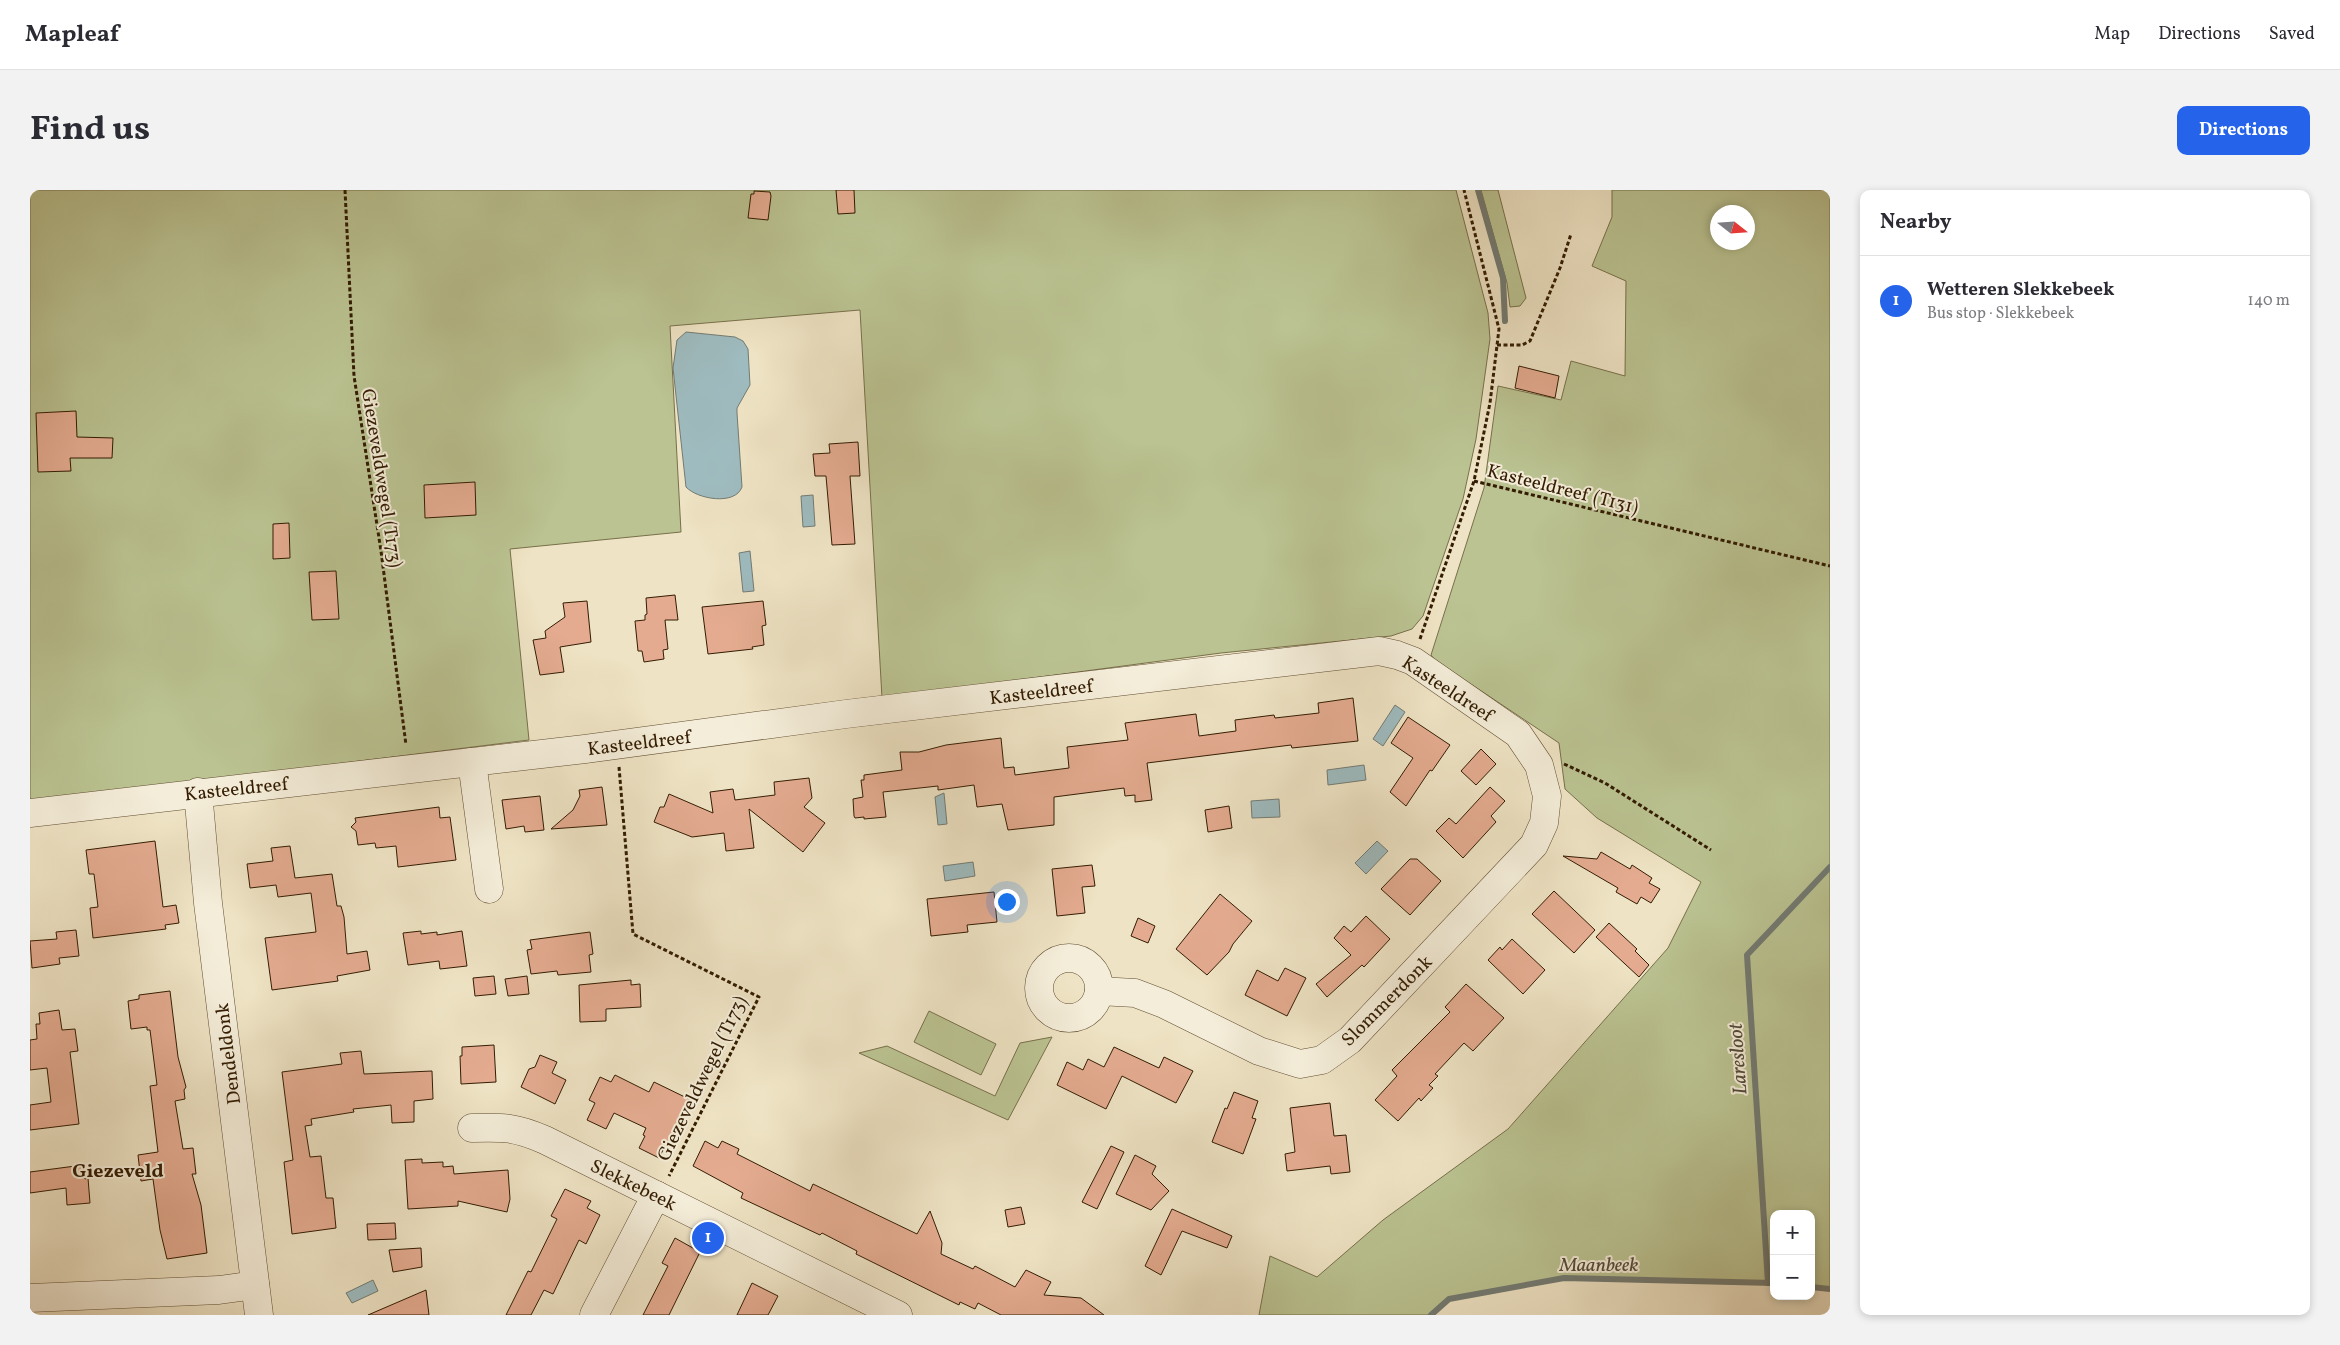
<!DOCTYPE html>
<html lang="en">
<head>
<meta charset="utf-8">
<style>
  body { margin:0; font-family:Vollkorn,serif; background:#f2f2f3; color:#2b2b33 }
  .controls { position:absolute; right:15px; bottom:15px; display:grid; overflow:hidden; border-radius:10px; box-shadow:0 2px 8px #0003 }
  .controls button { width:45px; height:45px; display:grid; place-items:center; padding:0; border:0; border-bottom:1px solid #e1e1e2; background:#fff; color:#2b2b33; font:25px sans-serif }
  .compass { position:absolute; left:1680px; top:15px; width:45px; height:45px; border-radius:50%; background:#fff; box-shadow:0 2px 8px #0003; rotate:107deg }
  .you { position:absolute; left:976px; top:711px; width:18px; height:18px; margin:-12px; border:4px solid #fff; border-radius:50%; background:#1a73e8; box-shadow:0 0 0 8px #1a73e833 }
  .badge { display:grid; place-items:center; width:32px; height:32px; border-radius:50%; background:#2563eb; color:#fff; font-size:16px; font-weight:700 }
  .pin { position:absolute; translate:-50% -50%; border:2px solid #fff; box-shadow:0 1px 5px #0006 }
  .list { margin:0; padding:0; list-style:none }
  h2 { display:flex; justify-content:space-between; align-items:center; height:65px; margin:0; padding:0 20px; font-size:21px }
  h2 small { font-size:16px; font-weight:400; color:#7c7c81 }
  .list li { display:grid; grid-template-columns:32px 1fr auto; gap:15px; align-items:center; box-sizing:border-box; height:90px; padding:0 20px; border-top:1px solid #e1e1e2 }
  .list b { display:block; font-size:19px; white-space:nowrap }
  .list p { margin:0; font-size:16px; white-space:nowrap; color:#7c7c81 }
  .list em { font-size:16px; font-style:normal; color:#7c7c81 }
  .map { position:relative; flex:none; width:1800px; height:1125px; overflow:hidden; border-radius:10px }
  header { display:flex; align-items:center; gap:30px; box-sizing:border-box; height:70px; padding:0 25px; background:#fff; border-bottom:1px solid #e1e1e2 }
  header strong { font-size:24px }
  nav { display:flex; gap:28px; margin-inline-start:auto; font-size:18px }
  .intro { display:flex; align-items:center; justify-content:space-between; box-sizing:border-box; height:120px; padding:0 30px }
  h1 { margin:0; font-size:35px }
  .button { padding:12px 22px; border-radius:10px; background:#2563eb; color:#fff; font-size:18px; font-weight:700 }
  main { display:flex; gap:30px; padding:0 30px }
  aside { flex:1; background:#fff; border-radius:10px; box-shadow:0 2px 8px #0003 }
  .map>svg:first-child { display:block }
</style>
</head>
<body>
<header>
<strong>Mapleaf</strong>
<nav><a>Map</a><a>Directions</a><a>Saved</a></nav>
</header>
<div class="intro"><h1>Find us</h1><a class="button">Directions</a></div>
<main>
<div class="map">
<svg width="1800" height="1125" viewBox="0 0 1800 1125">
  <rect width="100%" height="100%" fill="#eee3c4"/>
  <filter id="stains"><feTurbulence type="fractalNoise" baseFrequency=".004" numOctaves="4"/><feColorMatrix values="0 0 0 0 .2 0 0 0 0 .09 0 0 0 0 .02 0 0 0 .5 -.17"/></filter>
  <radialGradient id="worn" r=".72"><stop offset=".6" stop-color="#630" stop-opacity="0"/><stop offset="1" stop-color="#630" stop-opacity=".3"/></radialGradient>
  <g fill="#bbc392" stroke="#77704a" fill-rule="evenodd">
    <polygon points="0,0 1426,0 1458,123 1460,149 1446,249 1433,309 1393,426 1382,439 1361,446 1191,463 852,508 830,120 640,136 651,342 480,359 499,550 0,612"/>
    <polygon points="1451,0 1468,0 1496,108 1490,116 1480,117 1477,93"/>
    <path d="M1582 0H1800V1099L1781 1097V1024H1744V1093L1534 1088 1419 1109 1401 1125H1229L1240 1066 1287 1087 1353 1030 1478 939 1638 758 1671 692 1567 628 1535 599 1529 553 1405 470 1401 465 1454 298 1468 196 1531 210 1541 171 1595 186 1596 91 1562 76 1582 27ZM1688 22H1718V52H1688Z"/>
    <polygon points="899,821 966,854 951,885 884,852"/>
    <polygon points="1022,847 978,930 829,863 857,856 965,906 990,853"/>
  </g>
  <g fill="#9ebbbf" stroke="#737b73">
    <path d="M656 142 705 147 713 151 718 159 720 195 707 218V223L712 297C705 316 667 309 656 297L643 178 647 150Z"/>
    <polygon points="783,305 785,336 773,337 771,306"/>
    <polygon points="720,361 724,401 713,402 709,363"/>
    <polygon points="1365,515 1375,522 1353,556 1343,549"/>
    <polygon points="1334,575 1336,590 1298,595 1297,580"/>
    <polygon points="914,603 917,634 908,635 905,607"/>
    <polygon points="1249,609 1250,627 1222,628 1221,611"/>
    <polygon points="1347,651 1358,661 1336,684 1325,673"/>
    <polygon points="943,672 945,686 915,691 913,676"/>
    <polygon points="343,1090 348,1101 322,1113 316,1103"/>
  </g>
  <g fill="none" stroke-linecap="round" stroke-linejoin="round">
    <g stroke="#737b73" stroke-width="6">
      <polyline points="1448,0 1473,88 1475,131"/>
      <polyline points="1738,1093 1717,765 1800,677"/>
      <polyline points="1781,1097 1800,1099"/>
      <polyline points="1401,1125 1419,1109 1534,1088 1744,1093"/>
    </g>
  </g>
  <g fill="#e4ab90" stroke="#331c02">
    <polygon points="806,0 824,0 825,23 808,24"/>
    <polygon points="724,1 740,2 741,6 738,30 718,28 721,4 724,4"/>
    <polygon points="1489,176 1529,186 1525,208 1485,198"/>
    <polygon points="46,221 47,247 83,248 82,268 40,268 41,281 8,282 6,223"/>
    <polygon points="828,252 830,286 820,286 825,354 802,355 796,286 785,286 783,264 800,263 799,254"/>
    <polygon points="445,292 446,325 395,328 394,295"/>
    <polygon points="259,333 260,368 243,369 243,334"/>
    <polygon points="306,381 309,429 282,430 279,382"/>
    <polygon points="645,405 648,430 635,430 638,459 633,460 634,469 614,472 612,461 608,461 605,431 615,430 615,425 617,424 616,408"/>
    <polygon points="557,411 561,452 530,457 534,482 510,485 503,450 516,448 515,441 535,427 533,413"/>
    <polygon points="733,411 736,435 732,436 734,455 722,457 723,459 678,464 672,417"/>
    <polygon points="1323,508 1328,551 1262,558 1261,555 1117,573 1122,610 1105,612 1105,605 1095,606 1094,598 1024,607 1024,635 978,640 972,614 947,617 944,595 908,600 908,596 853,602 856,627 834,629 834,627 825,628 824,626 823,609 833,607 831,590 834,590 834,585 872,580 870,562 889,562 916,555 971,548 974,578 984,577 985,585 1039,578 1037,557 1098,550 1095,533 1166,524 1169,546 1206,541 1205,530 1244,525 1245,528 1289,523 1288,513"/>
    <polygon points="1378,527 1420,555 1402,581 1400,580 1376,616 1360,602 1383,568 1361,553"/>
    <polygon points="1451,559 1466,574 1446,595 1431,581"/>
    <polygon points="779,588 782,608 774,617 795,633 773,662 719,619 724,658 696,661 694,643 662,647 624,632 630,617 634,617 639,604 683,623 680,602 703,599 705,610 745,605 744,592"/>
    <polygon points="572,597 577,635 521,639 543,620 550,606 549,600"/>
    <polygon points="1460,597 1475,611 1461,626 1466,632 1433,668 1406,641 1419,628 1426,634"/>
    <polygon points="510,606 514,640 495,642 494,636 476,639 472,610"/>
    <polygon points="1199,616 1202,638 1178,642 1175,620"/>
    <polygon points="409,617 410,628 420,627 426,670 368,677 366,656 346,658 345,653 328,655 326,641 321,637 326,632 325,628"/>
    <polygon points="125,651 133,717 146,715 149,733 135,735 136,739 63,748 60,718 68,717 64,684 59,684 56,660"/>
    <polygon points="260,656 265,688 302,684 307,716 311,716 314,727 317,764 337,761 340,780 307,786 308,791 242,800 235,748 286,742 281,703 248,707 246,695 220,698 217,674 243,671 241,658"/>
    <polygon points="1571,662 1600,679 1602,675 1622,688 1619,693 1630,699 1621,713 1611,707 1607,714 1586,702 1588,698 1533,666 1567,669"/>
    <polygon points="1380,669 1387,669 1411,691 1380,725 1351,699"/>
    <polygon points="1062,675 1065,696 1052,697 1055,723 1027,726 1022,679"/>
    <polygon points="1524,701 1565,740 1544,763 1502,724"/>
    <polygon points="964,702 967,732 937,735 938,742 901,746 897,709"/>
    <polygon points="1190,704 1222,731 1203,754 1199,762 1177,785 1146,759"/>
    <polygon points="1336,726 1360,749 1334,777 1332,775 1297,807 1286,794 1321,765 1304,748 1314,736 1321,742"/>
    <polygon points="1108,728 1125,736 1118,753 1101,746"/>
    <polygon points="1579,733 1607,759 1605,761 1619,775 1609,787 1566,747"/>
    <polygon points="46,740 49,766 29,768 30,774 2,778 0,751 27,749 26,742"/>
    <polygon points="391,741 391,744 407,742 407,745 432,741 437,776 410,779 409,771 378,775 373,743"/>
    <polygon points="560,742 563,764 559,765 561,782 528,785 527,781 501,784 497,760 502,759 500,750"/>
    <polygon points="1482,749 1515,780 1493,804 1458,770 1470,757 1472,760"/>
    <polygon points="1255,778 1276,788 1257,826 1215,805 1227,780 1248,791"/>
    <polygon points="464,786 466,804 445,806 443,788"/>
    <polygon points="497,786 499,804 478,806 475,789"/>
    <polygon points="601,790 601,795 610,794 611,817 576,819 576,831 550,832 549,795"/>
    <polygon points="1436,794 1474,828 1443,861 1434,853 1405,884 1408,886 1399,895 1403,898 1391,911 1389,908 1368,931 1345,910 1367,886 1362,880 1420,822 1415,817"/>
    <polygon points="140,801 148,867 156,897 154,900 155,909 145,911 153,959 163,958 166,984 162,984 171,1015 177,1063 137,1069 130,1040 123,989 111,991 108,965 128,962 120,896 127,895 120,840 117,840 117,837 101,839 98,811 109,809 109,805"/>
    <polygon points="29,820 32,840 45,839 48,861 40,862 49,934 0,940 0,915 21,912 17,878 0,880 0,850 7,849 6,834 10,834 9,823"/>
    <polygon points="464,855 466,892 431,894 430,866 432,866 432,857"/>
    <polygon points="1084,857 1129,878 1134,867 1163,881 1146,913 1092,886 1076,919 1027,895 1037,872 1053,880 1058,869 1074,877"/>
    <polygon points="331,861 334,884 402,881 403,909 384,911 384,932 362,933 361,915 323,919 324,922 281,929 282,935 275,936 280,967 291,966 296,1008 303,1008 306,1038 262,1044 254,972 263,970 252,882 312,874 310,863"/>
    <polygon points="510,865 527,872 522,883 536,890 525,914 491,897 499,879 505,877"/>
    <polygon points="585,885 619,902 624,892 661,910 637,957 635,956 629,968 609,958 615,946 613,945 616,938 584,923 576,939 557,930 565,913 559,910 570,887 581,892"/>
    <polygon points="1204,902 1228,911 1222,928 1226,929 1213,964 1182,952 1195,918 1197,919"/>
    <polygon points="1300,913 1304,946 1316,945 1320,982 1301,984 1300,976 1257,981 1255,964 1265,962 1260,918"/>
    <polygon points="675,951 688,958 692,951 709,959 707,964 780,1001 783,994 887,1044 900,1021 912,1053 911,1064 943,1079 945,1076 985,1097 996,1080 1021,1092 1014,1105 1051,1108 1074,1125 971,1125 948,1113 945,1119 930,1112 929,1115 826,1064 827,1061 792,1043 790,1045 711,1008 713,1003 663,976"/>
    <polygon points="1081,956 1094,962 1067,1019 1052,1012"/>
    <polygon points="1105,965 1126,976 1122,984 1139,1001 1121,1020 1086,1004"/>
    <polygon points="392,969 392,973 413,972 413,977 423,976 424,984 478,980 480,1009 477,1022 428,1011 428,1016 378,1019 375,970"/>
    <polygon points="53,975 55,989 58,988 60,1013 37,1015 36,998 0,1003 0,982"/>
    <polygon points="535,999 561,1011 557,1018 570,1025 556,1054 549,1050 523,1104 514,1100 501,1125 476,1125 498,1081 501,1082 527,1029 521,1026"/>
    <polygon points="991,1017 995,1034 978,1037 975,1020"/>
    <polygon points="1142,1019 1202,1046 1197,1058 1152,1041 1131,1085 1115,1076"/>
    <polygon points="365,1033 366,1049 338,1050 337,1034"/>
    <polygon points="645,1048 670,1062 639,1125 613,1125 638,1076 632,1073"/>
    <polygon points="391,1058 392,1077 363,1082 359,1060"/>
    <polygon points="722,1093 748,1106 738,1125 707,1125"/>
    <polygon points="396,1100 399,1125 338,1125"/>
  </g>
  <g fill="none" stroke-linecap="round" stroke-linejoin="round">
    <defs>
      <g id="minor">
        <polyline points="442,572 459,699"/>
        <polyline points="168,602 178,713 229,1125"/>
        <polyline points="0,623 555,559 816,524 1349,461 1367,465 1383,471 1488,544 1509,575 1517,606 1514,633 1504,655 1320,850 1292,870 1270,874 1229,861 1134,814 1105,803 1069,801"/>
        <circle cx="1039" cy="798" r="30"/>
        <path d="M442 938C473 937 486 937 515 950L868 1125"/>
        <polyline points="0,1108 189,1100 225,1095"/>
        <polyline points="564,1125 626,1005"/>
      </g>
    </defs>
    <use href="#minor" stroke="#624e32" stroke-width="29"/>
    <g stroke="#331c02" stroke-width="3" stroke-dasharray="4 2.5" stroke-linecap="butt">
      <polyline points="315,0 324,186 351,361 376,555"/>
      <polyline points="1467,155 1492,155 1500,151 1530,78 1541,44"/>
      <polyline points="1444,291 1800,376"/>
      <polyline points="1390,449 1444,291 1460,213 1469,139 1434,0"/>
      <polyline points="1534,574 1575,593 1681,660"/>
      <polyline points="589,577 603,744 729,807 639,986"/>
    </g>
    <use href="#minor" stroke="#f4edd9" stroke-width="28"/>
  </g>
  <g text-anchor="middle" stroke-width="4" stroke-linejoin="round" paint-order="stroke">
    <g font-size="19" fill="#331c02" stroke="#f4edd9">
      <text transform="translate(353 288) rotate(81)" y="7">Giezeveldwegel (T173)</text>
      <text transform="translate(1533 298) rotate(14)" y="7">Kasteeldreef (T131)</text>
      <text transform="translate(1418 498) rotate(33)" y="7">Kasteeldreef</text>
      <text transform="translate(1011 501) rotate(-7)" y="7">Kasteeldreef</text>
      <text transform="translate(609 552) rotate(-7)" y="7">Kasteeldreef</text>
      <text transform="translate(206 598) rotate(-6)" y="7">Kasteeldreef</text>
      <text transform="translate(1356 810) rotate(-45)" y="7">Slommerdonk</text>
      <text transform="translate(197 864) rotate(-97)" y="7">Dendeldonk</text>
      <text transform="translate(671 888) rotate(-64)" y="7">Giezeveldwegel (T173)</text>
      <text transform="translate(604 994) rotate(26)" y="7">Slekkebeek</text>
    </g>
    <g font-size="20" font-style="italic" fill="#534c3b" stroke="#f4edd9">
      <text transform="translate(1707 869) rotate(-94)" y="7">Laresloot</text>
      <text x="1569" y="1081">Maanbeek</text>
    </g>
    <g font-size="20" font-weight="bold" fill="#331c02" stroke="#f4edd9">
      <text x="88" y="987">Giezeveld</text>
    </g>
  </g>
  <rect width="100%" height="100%" filter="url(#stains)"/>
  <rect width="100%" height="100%" fill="url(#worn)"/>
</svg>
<div class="controls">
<button>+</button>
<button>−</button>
</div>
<svg class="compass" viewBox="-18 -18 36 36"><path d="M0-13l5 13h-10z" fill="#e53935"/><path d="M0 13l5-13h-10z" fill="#7c7c81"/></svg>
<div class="you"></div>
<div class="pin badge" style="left:678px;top:1048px">1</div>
</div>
<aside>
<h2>Nearby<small></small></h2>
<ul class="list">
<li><span class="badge">1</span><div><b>Wetteren Slekkebeek</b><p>Bus stop · Slekkebeek</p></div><em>140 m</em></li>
</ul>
</aside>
</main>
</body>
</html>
